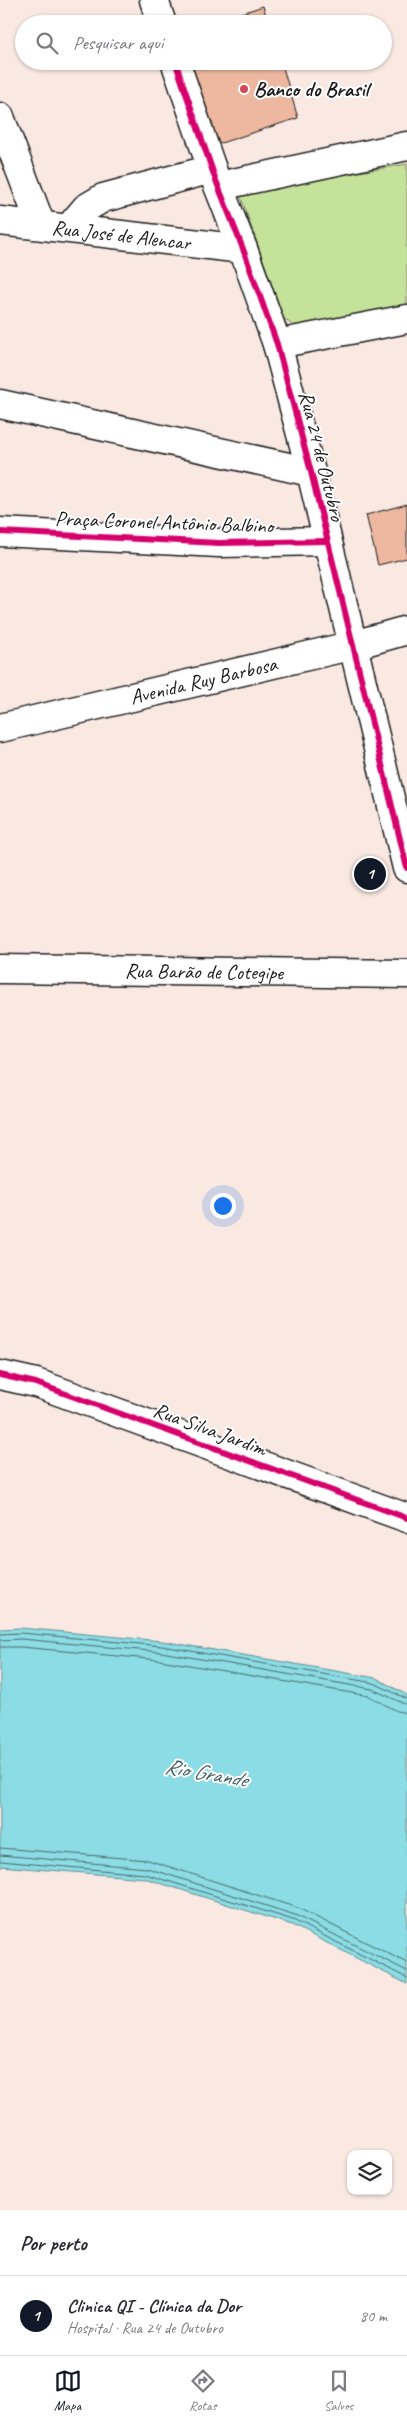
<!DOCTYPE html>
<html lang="pt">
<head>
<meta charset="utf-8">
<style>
  body { margin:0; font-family:Caveat,sans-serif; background:#f7f7f7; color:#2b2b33 }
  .controls { position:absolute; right:15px; bottom:15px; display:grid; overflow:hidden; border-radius:10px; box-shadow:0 1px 4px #0004 }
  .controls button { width:45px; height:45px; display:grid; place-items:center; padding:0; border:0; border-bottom:1px solid #e1e1e2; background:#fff; color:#2b2b33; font:25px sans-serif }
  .you { position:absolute; left:222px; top:1205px; width:18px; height:18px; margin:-12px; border:4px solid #fff; border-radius:50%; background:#1a73e8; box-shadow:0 0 0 8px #1a73e833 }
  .badge { display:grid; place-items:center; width:32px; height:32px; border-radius:50%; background:#111827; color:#fff; font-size:16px; font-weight:700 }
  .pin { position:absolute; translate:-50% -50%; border:2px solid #fff; box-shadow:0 1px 5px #0006 }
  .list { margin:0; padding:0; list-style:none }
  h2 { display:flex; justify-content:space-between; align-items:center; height:65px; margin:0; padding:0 20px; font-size:21px }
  h2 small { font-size:16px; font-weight:400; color:#7c7c81 }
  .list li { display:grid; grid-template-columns:32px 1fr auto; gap:15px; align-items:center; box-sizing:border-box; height:80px; padding:0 20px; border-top:1px solid #e1e1e2 }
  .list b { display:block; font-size:19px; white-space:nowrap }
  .list p { margin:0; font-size:16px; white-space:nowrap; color:#7c7c81 }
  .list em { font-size:16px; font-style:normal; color:#7c7c81 }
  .icon { flex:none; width:28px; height:28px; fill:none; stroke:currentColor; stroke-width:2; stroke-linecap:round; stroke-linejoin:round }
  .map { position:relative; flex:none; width:407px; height:2210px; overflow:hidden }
  .search { position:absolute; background:#fff; box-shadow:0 1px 4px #0004; left:15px; right:15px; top:15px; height:55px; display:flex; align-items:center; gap:12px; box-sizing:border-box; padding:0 18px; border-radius:28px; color:#7c7c81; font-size:19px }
  .sheet { height:145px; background:#fff }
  nav { display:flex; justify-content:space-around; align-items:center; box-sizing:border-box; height:70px; border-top:1px solid #e1e1e2; background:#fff; font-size:14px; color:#7c7c81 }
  nav a { display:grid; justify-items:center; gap:2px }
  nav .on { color:#111827 }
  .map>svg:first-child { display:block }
</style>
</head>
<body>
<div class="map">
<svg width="407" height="2210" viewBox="0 0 407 2210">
  <rect width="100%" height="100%" fill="#fae9e2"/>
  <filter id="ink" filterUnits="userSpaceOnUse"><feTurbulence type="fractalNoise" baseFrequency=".02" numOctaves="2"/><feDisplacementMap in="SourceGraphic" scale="10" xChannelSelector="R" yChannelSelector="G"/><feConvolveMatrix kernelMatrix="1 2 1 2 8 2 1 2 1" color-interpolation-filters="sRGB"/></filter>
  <g filter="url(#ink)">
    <polygon fill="#c5e29a" stroke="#707f5b" points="407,164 407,310 297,328 284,319 239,192"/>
    <polygon fill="#8bdce4" stroke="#5f8f94" points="21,1628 162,1641 376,1678 407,1695 407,1984 292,1925 144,1878 0,1866 0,1629"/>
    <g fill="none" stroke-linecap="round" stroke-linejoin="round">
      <g stroke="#48696c" stroke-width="1">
        <polyline points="0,1634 21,1633 162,1646 374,1683 407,1699"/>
        <polyline points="0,1640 21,1639 161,1652 372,1689 407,1705"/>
        <polyline points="0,1647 21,1647 160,1660 369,1696 397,1711 407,1713"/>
        <polyline points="0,1848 148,1860 298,1908 407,1963"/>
        <polyline points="0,1855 147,1868 295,1915 407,1971"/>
        <polyline points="0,1861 145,1874 293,1920 407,1978"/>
      </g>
    </g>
    <g fill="#edb7a0" stroke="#1c1c1c">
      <polygon points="263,6 269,24 208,24"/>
      <polygon points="189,61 281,61 298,118 215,145"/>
      <polygon points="407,504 407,558 378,565 366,515"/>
    </g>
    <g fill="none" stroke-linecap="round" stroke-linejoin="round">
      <defs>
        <g id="minor">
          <polyline points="154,0 162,24"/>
          <polyline points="175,61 215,178 243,249 277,344 311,472 407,868"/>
          <polyline points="0,117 41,225"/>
          <polyline points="219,186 407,146"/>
          <path id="s1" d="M0 221 243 249"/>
          <polyline points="69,228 86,208 103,198 212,169"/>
          <polyline points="277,344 407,319"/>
          <polyline points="0,404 311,472"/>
          <polyline points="0,532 219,543 327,541"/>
          <polyline points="0,1375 36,1383 407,1518"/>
        </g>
        <g id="major">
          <path id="s2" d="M0 728 354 645 407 630"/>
          <path id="s3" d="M0 969 407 974"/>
        </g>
      </defs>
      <use href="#minor" stroke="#1c1c1c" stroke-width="31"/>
      <use href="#major" stroke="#1c1c1c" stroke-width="31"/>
      <use href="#minor" stroke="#fff" stroke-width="28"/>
      <use href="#major" stroke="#fff" stroke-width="28"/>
      <defs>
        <g id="cycleway">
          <polyline points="175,61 215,178 243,249 277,344 311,472 407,868"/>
          <polyline points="0,532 219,543 327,541"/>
          <polyline points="0,1375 36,1383 407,1518"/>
        </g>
      </defs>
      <use href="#cycleway" stroke="#fff" stroke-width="9"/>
      <use href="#cycleway" stroke="#d6006c" stroke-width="6"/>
    </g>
  </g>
  <circle fill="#d1495b" stroke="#fff" stroke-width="2" cx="244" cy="89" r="5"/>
  <g text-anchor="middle" stroke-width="4" stroke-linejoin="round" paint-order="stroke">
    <g font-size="21" font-weight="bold" fill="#1c1c1c" stroke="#fff" text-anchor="start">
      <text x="254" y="96">Banco do Brasil</text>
    </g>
    <g font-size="21" fill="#1c1c1c" stroke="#fff">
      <text dy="7" stroke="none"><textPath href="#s1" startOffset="122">Rua José de Alencar</textPath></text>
      <text transform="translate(322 456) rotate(76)" y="7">Rua 24 de Outubro</text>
      <text transform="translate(164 522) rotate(2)" y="7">Praça Coronel Antônio Balbino</text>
      <text dy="7" stroke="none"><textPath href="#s2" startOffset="209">Avenida Ruy Barbosa</textPath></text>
      <text dy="7" stroke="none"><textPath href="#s3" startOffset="204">Rua Barão de Cotegipe</textPath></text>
      <text transform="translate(210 1429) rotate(20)" y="7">Rua Silva Jardim</text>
    </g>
    <g font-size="22" font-style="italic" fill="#435f62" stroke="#fff">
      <text transform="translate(206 1772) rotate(10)" y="8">Rio Grande</text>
    </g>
  </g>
</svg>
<div class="controls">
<button><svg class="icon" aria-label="layers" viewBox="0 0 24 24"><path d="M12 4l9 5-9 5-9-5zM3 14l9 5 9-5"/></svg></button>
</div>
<div class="you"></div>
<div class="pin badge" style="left:370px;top:874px">1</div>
<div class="search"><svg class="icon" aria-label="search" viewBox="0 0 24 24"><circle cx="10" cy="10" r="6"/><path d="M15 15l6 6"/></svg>Pesquisar aqui</div>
</div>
<section class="sheet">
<h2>Por perto<small></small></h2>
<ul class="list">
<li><span class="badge">1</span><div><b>Clinica QI - Clínica da Dor</b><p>Hospital · Rua 24 de Outubro</p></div><em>80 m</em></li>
</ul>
</section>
<nav>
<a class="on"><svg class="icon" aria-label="map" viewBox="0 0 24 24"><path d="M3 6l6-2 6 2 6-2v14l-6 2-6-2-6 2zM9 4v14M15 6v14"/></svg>Mapa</a>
<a><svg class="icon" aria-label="directions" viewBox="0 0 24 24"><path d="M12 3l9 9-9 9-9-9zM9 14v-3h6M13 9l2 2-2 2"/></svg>Rotas</a>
<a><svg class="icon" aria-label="saved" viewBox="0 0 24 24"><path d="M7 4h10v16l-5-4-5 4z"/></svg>Salvos</a>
</nav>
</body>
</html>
